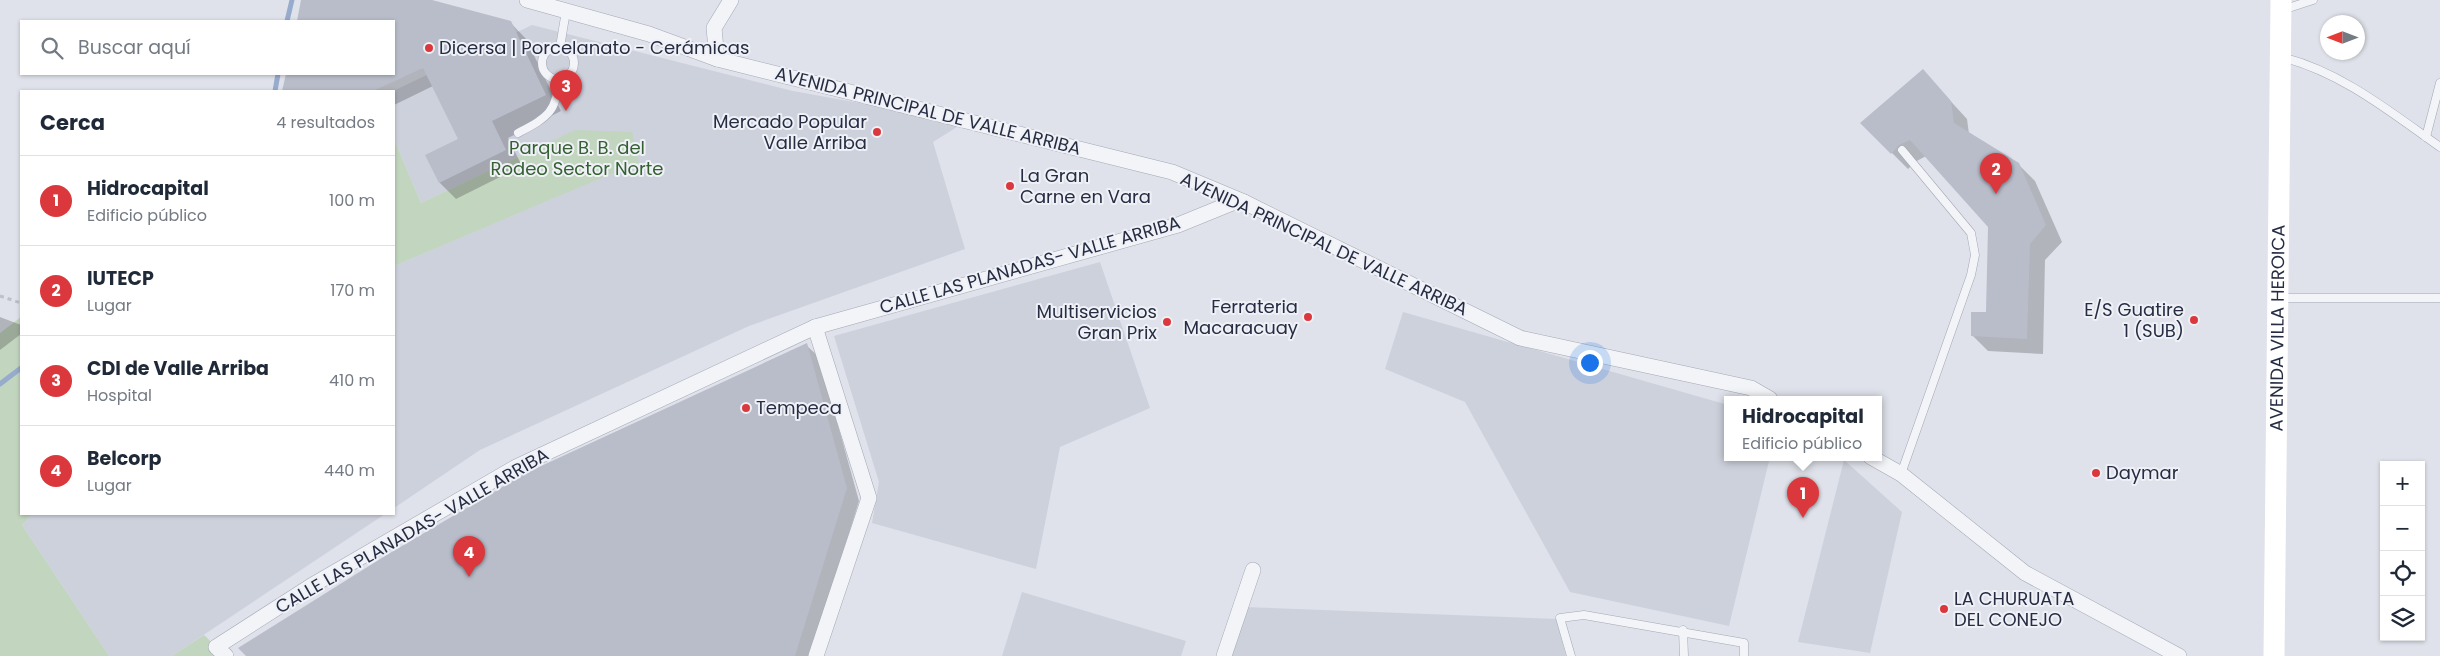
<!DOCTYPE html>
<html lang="es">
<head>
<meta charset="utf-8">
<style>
  body { margin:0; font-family:Poppins,sans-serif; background:#f6f6f7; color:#1f2937 }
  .controls { position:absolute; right:15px; bottom:15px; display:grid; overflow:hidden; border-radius:0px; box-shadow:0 1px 4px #0004 }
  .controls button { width:45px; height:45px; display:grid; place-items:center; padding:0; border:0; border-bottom:1px solid #e0e1e3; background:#fff; color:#1f2937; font:25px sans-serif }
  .compass { position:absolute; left:2320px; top:15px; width:45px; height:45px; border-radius:50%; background:#fff; box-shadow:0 1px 4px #0004; rotate:270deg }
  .you { position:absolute; left:1589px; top:362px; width:18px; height:18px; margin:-12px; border:4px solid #fff; border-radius:50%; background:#1a73e8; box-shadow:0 0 0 8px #1a73e833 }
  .badge { display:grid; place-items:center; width:32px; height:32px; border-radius:50%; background:#db383d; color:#fff; font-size:16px; font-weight:700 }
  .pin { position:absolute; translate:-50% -41px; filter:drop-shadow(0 1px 2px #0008) }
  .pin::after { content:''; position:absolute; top:26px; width:18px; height:15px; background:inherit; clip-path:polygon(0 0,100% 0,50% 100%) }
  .popup { position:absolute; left:1724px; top:396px; width:158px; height:65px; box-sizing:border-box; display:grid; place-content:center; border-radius:0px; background:#fff; filter:drop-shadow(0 1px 4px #0005); font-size:16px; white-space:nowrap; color:#747a83 }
  .popup b { font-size:19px; color:#1f2937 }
  .popup::after { content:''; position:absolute; left:50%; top:100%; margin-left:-10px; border:10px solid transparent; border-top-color:#fff }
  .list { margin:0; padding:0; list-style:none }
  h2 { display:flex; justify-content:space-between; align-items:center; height:65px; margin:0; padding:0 20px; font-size:21px }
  h2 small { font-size:16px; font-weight:400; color:#747a83 }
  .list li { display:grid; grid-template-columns:32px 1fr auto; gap:15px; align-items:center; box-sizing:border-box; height:90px; padding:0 20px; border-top:1px solid #e0e1e3 }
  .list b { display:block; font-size:19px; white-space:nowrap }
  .list p { margin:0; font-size:16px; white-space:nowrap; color:#747a83 }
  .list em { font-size:16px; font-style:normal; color:#747a83 }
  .icon { flex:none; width:28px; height:28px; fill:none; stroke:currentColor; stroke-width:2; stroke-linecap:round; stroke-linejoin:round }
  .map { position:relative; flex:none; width:2440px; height:656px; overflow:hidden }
  .search { position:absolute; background:#fff; box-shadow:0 1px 4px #0004; left:20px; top:20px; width:375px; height:55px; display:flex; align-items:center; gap:12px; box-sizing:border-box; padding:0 18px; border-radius:0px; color:#747a83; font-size:19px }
  .panel { position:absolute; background:#fff; box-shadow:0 1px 4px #0004; left:20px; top:90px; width:375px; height:425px; border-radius:0px }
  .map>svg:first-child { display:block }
</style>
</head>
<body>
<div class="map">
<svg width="2440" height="656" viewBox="0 0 2440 656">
  <rect width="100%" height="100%" fill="#dfe2ea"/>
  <g fill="#cdd1dc">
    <polygon points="532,25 793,91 965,122 933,142 965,249 749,326 480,450 394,508 394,266 639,161 548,143 421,203 394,139 393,91"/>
    <polygon points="1100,262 1150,408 1060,447 1036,569 872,523 879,482 834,336"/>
    <polygon points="1403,312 1728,405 1728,457 1770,457 1729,626 1570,592 1465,402 1385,369"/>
    <polygon points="1844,460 1902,512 1870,653 1798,642"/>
    <polygon points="32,514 385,514 172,656 109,656 22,525"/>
    <polygon points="1022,592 1186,641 1181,656 1002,656"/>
    <polygon points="1244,607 1556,619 1566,656 1226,656"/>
  </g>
  <g fill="#c2d5bf">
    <polygon points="575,130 632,132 639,162 394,266 394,139 421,203"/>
    <polygon points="21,317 21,514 32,514 22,525 109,656 0,656 0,333"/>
    <polygon points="204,635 226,656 172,656"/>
  </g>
  <g fill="#0003">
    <polygon points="302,0 428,0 510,22 526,39 561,111 508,138 522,166 456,199 440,183 427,155 459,139 433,86 394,105 394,91 284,91 287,74 394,74 394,21 298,21"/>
    <polygon points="1923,71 1967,119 1969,134 2018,164 2035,181 2062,242 2045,260 2043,354 1988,351 1972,335 1988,313 1989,226 1926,156 1915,162 1908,169 1862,123"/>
    <polygon points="0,317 21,325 21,334 0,350"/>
    <polygon points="806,345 819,357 859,501 811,656 248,656"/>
  </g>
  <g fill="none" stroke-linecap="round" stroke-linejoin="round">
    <g stroke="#97abcd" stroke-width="5">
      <polyline points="287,21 292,0"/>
      <polyline points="275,91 278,74"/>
      <polyline points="0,384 21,368"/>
    </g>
  </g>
  <g fill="#b9bdca">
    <polygon points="301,0 432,0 511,21 546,95 492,121 506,150 439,183 425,155 458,139 423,68 373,91 282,91 286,74 394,74 394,21 297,21"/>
    <polygon points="1923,69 1951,101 1954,123 2019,163 2046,225 2030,244 2027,339 1971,336 1971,312 1986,312 1988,227 1910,140 1899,145 1891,154 1860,123"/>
    <polygon points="807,343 847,488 795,656 246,656 238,648 385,556 526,473"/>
  </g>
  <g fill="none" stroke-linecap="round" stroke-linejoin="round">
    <defs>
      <g id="service">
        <polyline points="2282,10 2313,0"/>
        <polyline points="560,47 566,11"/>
        <circle cx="558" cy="63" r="16"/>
        <path d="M2281 57C2340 71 2392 113 2440 147"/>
        <path d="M518 133C546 118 557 113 559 79"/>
        <polyline points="2426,137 2440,83"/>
        <polyline points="2280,298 2440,298"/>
        <polyline points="1901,474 1971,275 1975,255 1971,233 1902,150"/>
        <polyline points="1683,630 1684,656"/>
        <polyline points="1571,656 1560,618 1584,615 1744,643 1744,656"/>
      </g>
      <g id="minor">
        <polyline points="527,0 649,34 717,59 1172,172 1244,202 1520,338 1751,388 1770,399"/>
        <polyline points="717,59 714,28 731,0"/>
        <polyline points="815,327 869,498 816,656"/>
        <polyline points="1871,457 1901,474 2025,573 2179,656"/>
        <polyline points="226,656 216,647 311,586 516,467 815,327 1178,225 1232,203 1244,202"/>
        <polyline points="1224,656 1253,570"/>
      </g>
    </defs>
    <use href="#service" stroke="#a4a8b5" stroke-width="9"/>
    <use href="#minor" stroke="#a4a8b5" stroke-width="16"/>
    <polyline stroke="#bdc0c9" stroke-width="3" stroke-dasharray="4 4" stroke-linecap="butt" points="0,296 21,303"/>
    <use href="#service" stroke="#f2f4f8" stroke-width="8"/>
    <use href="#minor" stroke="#f2f4f8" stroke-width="15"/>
    <path stroke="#fff" stroke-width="21" id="s1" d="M2274 656 2281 0"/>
  </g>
  <g fill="#db383d" stroke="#eff1f7" stroke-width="2">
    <circle cx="429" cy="48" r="5"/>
    <circle cx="877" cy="132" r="5"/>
    <circle cx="1010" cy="186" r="5"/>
    <circle cx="1308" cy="317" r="5"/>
    <circle cx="2194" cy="320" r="5"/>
    <circle cx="1167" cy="322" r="5"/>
    <circle cx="746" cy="408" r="5"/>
    <circle cx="2096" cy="473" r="5"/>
    <circle cx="1944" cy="609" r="5"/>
  </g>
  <g text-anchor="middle" stroke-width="4" stroke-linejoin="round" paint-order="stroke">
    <g font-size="18" fill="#262d43" stroke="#eff1f7" text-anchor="start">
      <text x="439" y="54">Dicersa | Porcelanato - Cerámicas</text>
      <text x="867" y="128" text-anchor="end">Mercado Popular<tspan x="867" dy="21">Valle Arriba</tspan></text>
      <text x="1020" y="182">La Gran<tspan x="1020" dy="21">Carne en Vara</tspan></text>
      <text x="1298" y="313" text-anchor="end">Ferrateria<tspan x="1298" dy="21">Macaracuay</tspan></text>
      <text x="2184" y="316" text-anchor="end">E/S Guatire<tspan x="2184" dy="21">1 (SUB)</tspan></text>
      <text x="1157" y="318" text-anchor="end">Multiservicios<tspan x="1157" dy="21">Gran Prix</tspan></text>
      <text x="756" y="414">Tempeca</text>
      <text x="2106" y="479">Daymar</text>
      <text x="1954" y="605">LA CHURUATA<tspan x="1954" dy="21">DEL CONEJO</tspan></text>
    </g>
    <g font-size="18" fill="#262d43" stroke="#eff1f7">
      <text transform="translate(928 111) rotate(14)" y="6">AVENIDA PRINCIPAL DE VALLE ARRIBA</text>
      <text transform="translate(1324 244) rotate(25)" y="6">AVENIDA PRINCIPAL DE VALLE ARRIBA</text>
      <text transform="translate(1030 265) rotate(-16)" y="6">CALLE LAS PLANADAS- VALLE ARRIBA</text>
      <text dy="6" stroke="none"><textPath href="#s1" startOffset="328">AVENIDA VILLA HEROICA</textPath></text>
      <text transform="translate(412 531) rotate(-30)" y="6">CALLE LAS PLANADAS- VALLE ARRIBA</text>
    </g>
    <g font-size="18" fill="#356032" stroke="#eff1f7">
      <text x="577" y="154">Parque B. B. del<tspan x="577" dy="21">Rodeo Sector Norte</tspan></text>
    </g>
  </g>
</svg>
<div class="controls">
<button>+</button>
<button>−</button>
<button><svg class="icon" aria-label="locate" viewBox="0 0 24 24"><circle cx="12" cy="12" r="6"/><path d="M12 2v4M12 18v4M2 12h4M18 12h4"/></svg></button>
<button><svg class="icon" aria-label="layers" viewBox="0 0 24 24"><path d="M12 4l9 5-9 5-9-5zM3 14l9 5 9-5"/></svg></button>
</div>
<svg class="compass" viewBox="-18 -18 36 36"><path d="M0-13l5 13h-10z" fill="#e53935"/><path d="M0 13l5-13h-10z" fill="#747a83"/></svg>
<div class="you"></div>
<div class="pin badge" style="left:1803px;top:518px">1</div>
<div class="popup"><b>Hidrocapital</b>Edificio público</div>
<div class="pin badge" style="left:1996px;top:194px">2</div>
<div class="pin badge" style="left:566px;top:111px">3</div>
<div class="pin badge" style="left:469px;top:577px">4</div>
<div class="search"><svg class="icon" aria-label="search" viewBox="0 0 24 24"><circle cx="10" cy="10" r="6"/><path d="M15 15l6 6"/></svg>Buscar aquí</div>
<section class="panel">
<h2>Cerca<small>4 resultados</small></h2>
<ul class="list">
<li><span class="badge">1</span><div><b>Hidrocapital</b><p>Edificio público</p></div><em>100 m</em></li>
<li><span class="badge">2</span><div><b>IUTECP</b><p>Lugar</p></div><em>170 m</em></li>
<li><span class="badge">3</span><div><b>CDI de Valle Arriba</b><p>Hospital</p></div><em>410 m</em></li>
<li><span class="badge">4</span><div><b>Belcorp</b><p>Lugar</p></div><em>440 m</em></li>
</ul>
</section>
</div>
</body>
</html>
